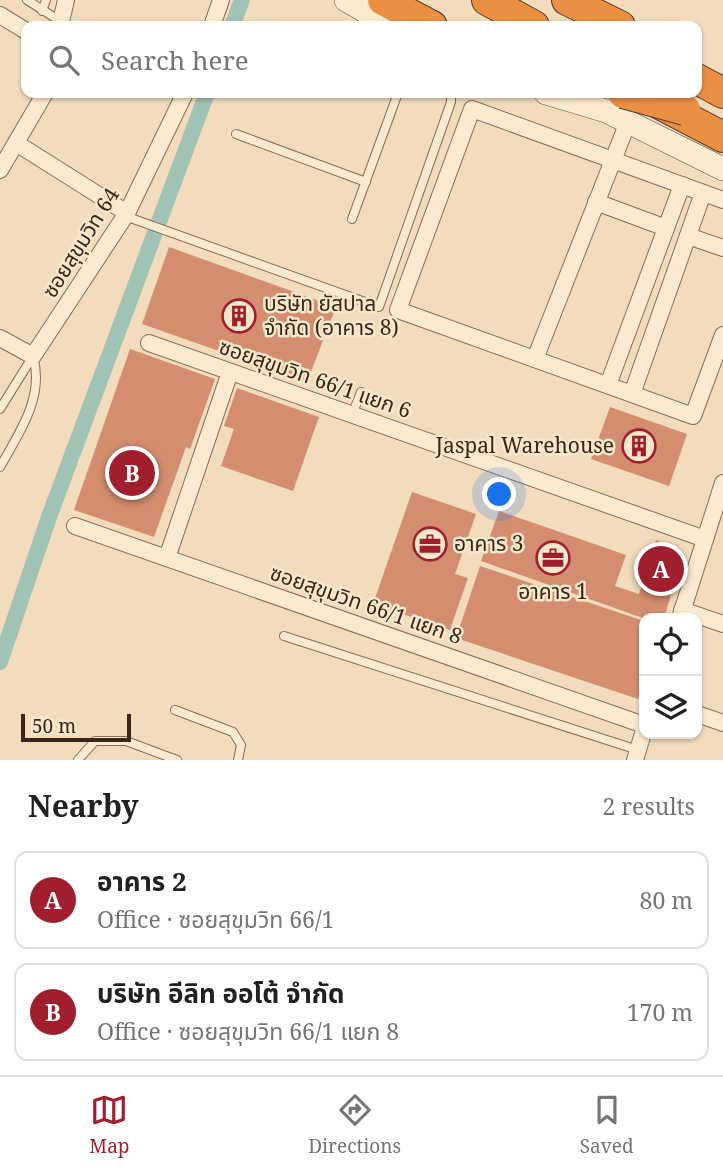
<!DOCTYPE html>
<html lang="en">
<head>
<meta charset="utf-8">
<style>
  body { margin:0; font-family:"Noto Serif","Noto Sans Thai",serif; background:#f2f2f2; color:#202124 }
  .controls { position:absolute; right:21px; bottom:21px; display:grid; overflow:hidden; border-radius:14px; box-shadow:0 2px 5px #0004 }
  .controls button { width:63px; height:63px; display:grid; place-items:center; padding:0; border:0; border-bottom:2px solid #e0e0e0; background:#fff; color:#202124; font:35px sans-serif }
  .scale { position:absolute; left:21px; bottom:18px; width:110px; box-sizing:border-box; padding-left:7px; border:4px solid #39261a; border-top:0; font-size:19px; line-height:24px; white-space:nowrap; color:#39261a; -webkit-text-stroke:5px #f9e7cc; paint-order:stroke }
  .you { position:absolute; left:500px; top:495px; width:24px; height:24px; margin:-18px; border:5px solid #fff; border-radius:50%; background:#1a73e8; box-shadow:0 0 0 10px #1a73e833 }
  .badge { display:grid; place-items:center; width:46px; height:46px; border-radius:50%; background:#a01e2d; color:#fff; font-size:23px; font-weight:700 }
  .pin { position:absolute; translate:-50% -50%; border:4px solid #fff; box-shadow:0 2px 7px #0006 }
  .list { margin:0; padding:0; list-style:none }
  h2 { display:flex; justify-content:space-between; align-items:center; height:91px; margin:0; padding:0 28px; font-size:30px }
  h2 small { font-size:23px; font-weight:400; color:#757577 }
  .list li { display:grid; grid-template-columns:46px 1fr auto; gap:21px; align-items:center; box-sizing:border-box; height:98px; margin:0 14px 14px; padding:0 14px; border:2px solid #e0e0e0; border-radius:14px }
  .list b { display:block; font-size:26px; white-space:nowrap }
  .list p { margin:0; font-size:23px; white-space:nowrap; color:#757577 }
  .list em { font-size:23px; font-style:normal; color:#757577 }
  .icon { flex:none; width:38px; height:38px; fill:none; stroke:currentColor; stroke-width:2; stroke-linecap:round; stroke-linejoin:round }
  .map { position:relative; flex:none; width:723px; height:760px; overflow:hidden }
  .search { position:absolute; background:#fff; box-shadow:0 2px 5px #0004; left:21px; right:21px; top:21px; height:77px; display:flex; align-items:center; gap:18px; box-sizing:border-box; padding:0 24px; border-radius:14px; color:#757577; font-size:26px }
  .sheet { height:315px; background:#fff }
  nav { display:flex; justify-content:space-around; align-items:center; box-sizing:border-box; height:98px; border-top:2px solid #e0e0e0; background:#fff; font-size:19px; color:#757577 }
  nav a { display:grid; justify-items:center; gap:4px }
  nav .on { color:#a01e2d }
  .map>svg:first-child { display:block }
</style>
</head>
<body>
<div class="map">
<svg width="723" height="760" viewBox="0 0 723 760">
  <rect width="100%" height="100%" fill="#f2dcbc"/>
  <g fill="none" stroke-linecap="round" stroke-linejoin="round">
    <g stroke="#a1c3b5" stroke-width="16">
      <polyline points="232,26 242,0"/>
      <polyline points="0,662 49,517 207,93"/>
    </g>
  </g>
  <g fill="#d48d6e">
    <polygon points="169,247 336,307 307,382 142,324"/>
    <polygon points="130,349 215,379 190,449 186,447 154,537 74,510"/>
    <polygon points="237,388 319,417 293,491 221,466 234,429 224,426"/>
    <polygon points="610,407 687,434 669,486 591,459"/>
    <polygon points="412,492 476,514 455,574 468,578 450,630 373,604"/>
    <polygon points="499,511 626,555 615,586 639,594 656,540 679,549 673,588 664,618 643,618 481,561"/>
    <polygon points="480,566 644,621 644,682 638,699 456,638"/>
  </g>
  <g fill="none" stroke-linecap="round" stroke-linejoin="round">
    <defs>
      <g id="lane">
        <polyline points="27,0 60,21"/>
        <polyline points="42,11 46,0"/>
        <polyline points="236,134 366,182"/>
        <polyline points="125,216 379,307 451,102 451,93"/>
        <polyline points="352,219 398,93"/>
        <polyline points="0,409 33,356"/>
        <polyline points="352,415 361,392"/>
        <path d="M0 467C19 433 45 397 33 356"/>
        <polyline points="284,636 638,750"/>
        <polyline points="175,710 233,732 241,745 238,760"/>
        <polyline points="78,760 95,741 126,741 177,760"/>
      </g>
      <g id="street">
        <polyline points="0,15 26,31"/>
        <polyline points="60,26 66,0"/>
        <polyline points="212,26 221,0"/>
        <polyline points="16,143 127,213"/>
        <polyline points="0,170 45,93"/>
        <polyline points="723,200 472,109 398,310 693,416 723,335"/>
        <polyline points="596,202 666,228"/>
        <polyline points="688,236 723,248"/>
        <polyline points="0,338 33,356 127,213 185,93"/>
        <polyline points="149,343 705,539"/>
        <polyline points="535,359 628,122"/>
        <polyline points="608,385 682,185"/>
        <polyline points="632,394 703,193"/>
        <polyline points="75,526 644,725"/>
        <polyline points="167,558 230,372"/>
        <polyline points="682,610 723,624"/>
        <polyline points="680,618 723,483"/>
        <polyline points="697,714 723,723"/>
        <polyline points="635,760 644,730"/>
      </g>
      <g id="secondary">
        <polyline points="346,0 391,26"/>
        <polyline points="546,93 606,111 723,169"/>
      </g>
      <g id="highway">
        <polyline points="383,0 432,26"/>
        <polyline points="487,0 534,26"/>
        <polyline points="567,0 620,26"/>
        <polyline points="697,79 723,93"/>
        <polyline points="658,103 723,137"/>
      </g>
    </defs>
    <use href="#lane" stroke="#8b6b54" stroke-width="10"/>
    <use href="#street" stroke="#8b6b54" stroke-width="18"/>
    <use href="#secondary" stroke="#6d4c37" stroke-width="24"/>
    <use href="#highway" stroke="#583a29" stroke-width="32"/>
    <use href="#lane" stroke="#fcead0" stroke-width="8"/>
    <use href="#street" stroke="#fcead0" stroke-width="16"/>
    <use href="#secondary" stroke="#fcead0" stroke-width="23"/>
    <use href="#highway" stroke="#eb8f43" stroke-width="30"/>
    <defs>
      <polyline id="highway-bridge" points="623,93 685,110"/>
    </defs>
    <use href="#highway-bridge" stroke="#583a29" stroke-width="32" stroke-linecap="butt"/>
    <use href="#highway-bridge" stroke="#eb8f43" stroke-width="30"/>
  </g>
  <defs>
    <symbol id="building-ring" viewBox="-11 -11 22 22"><circle r="9.5" fill="#f9e7cc" stroke="#a01e2d" stroke-width="1.5"/><path d="M-4-6H4V6H1V3H-1V6H-4ZM-2.5-4.3h1.7v1.8h-1.7ZM.8-4.3h1.7v1.8H.8ZM-2.5-1h1.7V.8h-1.7ZM.8-1h1.7V.8H.8Z" fill="#a01e2d"/></symbol>
    <symbol id="office-ring" viewBox="-11 -11 22 22"><circle r="9.5" fill="#f9e7cc" stroke="#a01e2d" stroke-width="1.5"/><path d="M-6-3h4V-5.5h4V-3h4V5H-6ZM-1-4.5V-3h2v-1.5ZM-6 0V1H6V0Z" fill="#a01e2d"/></symbol>
  </defs>
  <g fill-rule="evenodd">
    <use href="#building-ring" x="220" y="297" width="38" height="38"/>
    <use href="#building-ring" x="620" y="427" width="38" height="38"/>
    <use href="#office-ring" x="411" y="525" width="38" height="38"/>
    <use href="#office-ring" x="534" y="539" width="38" height="38"/>
  </g>
  <g text-anchor="middle" stroke-width="5" stroke-linejoin="round" paint-order="stroke">
    <g font-size="21" fill="#39261a" stroke="#f9e7cc">
      <text transform="translate(81 243) rotate(-58)" y="7">ซอยสุขุมวิท 64</text>
      <text transform="translate(315 379) rotate(19)" y="7">ซอยสุขุมวิท 66/1 แยก 6</text>
      <text transform="translate(366 605) rotate(19)" y="7">ซอยสุขุมวิท 66/1 แยก 8</text>
    </g>
    <g font-size="21" fill="#39261a" stroke="#f9e7cc" text-anchor="start">
      <text x="264" y="311">บริษัท ยัสปาล<tspan x="264" dy="24">จำกัด (อาคาร 8)</tspan></text>
      <text x="614" y="453" text-anchor="end">Jaspal Warehouse</text>
      <text x="454" y="551">อาคาร 3</text>
      <text x="553" y="599" text-anchor="middle">อาคาร 1</text>
    </g>
  </g>
</svg>
<div class="controls">
<button><svg class="icon" aria-label="locate" viewBox="0 0 24 24"><circle cx="12" cy="12" r="6"/><path d="M12 2v4M12 18v4M2 12h4M18 12h4"/></svg></button>
<button><svg class="icon" aria-label="layers" viewBox="0 0 24 24"><path d="M12 4l9 5-9 5-9-5zM3 14l9 5 9-5"/></svg></button>
</div>
<div class="scale">50 m</div>
<div class="you"></div>
<div class="pin badge" style="left:661px;top:569px">A</div>
<div class="pin badge" style="left:132px;top:473px">B</div>
<div class="search"><svg class="icon" aria-label="search" viewBox="0 0 24 24"><circle cx="10" cy="10" r="6"/><path d="M15 15l6 6"/></svg>Search here</div>
</div>
<section class="sheet">
<h2>Nearby<small>2 results</small></h2>
<ul class="list">
<li><span class="badge">A</span><div><b>อาคาร 2</b><p>Office · ซอยสุขุมวิท 66/1</p></div><em>80 m</em></li>
<li><span class="badge">B</span><div><b>บริษัท อีลิท ออโต้ จำกัด</b><p>Office · ซอยสุขุมวิท 66/1 แยก 8</p></div><em>170 m</em></li>
</ul>
</section>
<nav>
<a class="on"><svg class="icon" aria-label="map" viewBox="0 0 24 24"><path d="M3 6l6-2 6 2 6-2v14l-6 2-6-2-6 2zM9 4v14M15 6v14"/></svg>Map</a>
<a><svg class="icon" aria-label="directions" viewBox="0 0 24 24"><path d="M12 3l9 9-9 9-9-9zM9 14v-3h6M13 9l2 2-2 2"/></svg>Directions</a>
<a><svg class="icon" aria-label="saved" viewBox="0 0 24 24"><path d="M7 4h10v16l-5-4-5 4z"/></svg>Saved</a>
</nav>
</body>
</html>
